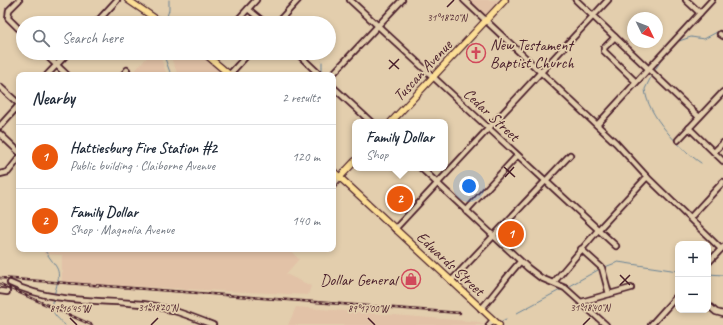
<!DOCTYPE html>
<html lang="en">
<head>
<meta charset="utf-8">
<style>
  body { margin:0; font-family:Caveat,sans-serif; background:#f2f2f3; color:#1f2937 }
  .controls { position:absolute; right:12px; bottom:12px; display:grid; overflow:hidden; border-radius:8px; box-shadow:0 2px 6px #0003 }
  .controls button { width:36px; height:36px; display:grid; place-items:center; padding:0; border:0; border-bottom:1px solid #e0e1e3; background:#fff; color:#1f2937; font:20px sans-serif }
  .compass { position:absolute; left:627px; top:12px; width:36px; height:36px; border-radius:50%; background:#fff; box-shadow:0 2px 6px #0003; rotate:133deg }
  .you { position:absolute; left:469px; top:186px; width:14px; height:14px; margin:-10px; border:3px solid #fff; border-radius:50%; background:#1a73e8; box-shadow:0 0 0 6px #1a73e833 }
  .badge { display:grid; place-items:center; width:26px; height:26px; border-radius:50%; background:#ea580c; color:#fff; font-size:13px; font-weight:700 }
  .pin { position:absolute; translate:-50% -50%; border:2px solid #fff; box-shadow:0 1px 4px #0006 }
  .popup { position:absolute; left:352px; top:119px; width:96px; height:52px; box-sizing:border-box; display:grid; place-content:center; border-radius:8px; background:#fff; filter:drop-shadow(0 1px 3px #0005); font-size:13px; white-space:nowrap; color:#747a83 }
  .popup b { font-size:15px; color:#1f2937 }
  .popup::after { content:''; position:absolute; left:50%; top:100%; margin-left:-8px; border:8px solid transparent; border-top-color:#fff }
  .list { margin:0; padding:0; list-style:none }
  h2 { display:flex; justify-content:space-between; align-items:center; height:52px; margin:0; padding:0 16px; font-size:17px }
  h2 small { font-size:13px; font-weight:400; color:#747a83 }
  .list li { display:grid; grid-template-columns:26px 1fr auto; gap:12px; align-items:center; box-sizing:border-box; height:64px; padding:0 16px; border-top:1px solid #e0e1e3 }
  .list b { display:block; font-size:15px; white-space:nowrap }
  .list p { margin:0; font-size:13px; white-space:nowrap; color:#747a83 }
  .list em { font-size:13px; font-style:normal; color:#747a83 }
  .icon { flex:none; width:22px; height:22px; fill:none; stroke:currentColor; stroke-width:2; stroke-linecap:round; stroke-linejoin:round }
  .map { position:relative; flex:none; width:723px; height:325px; overflow:hidden }
  .search { position:absolute; background:#fff; box-shadow:0 2px 6px #0003; left:16px; top:16px; width:320px; height:44px; display:flex; align-items:center; gap:10px; box-sizing:border-box; padding:0 14px; border-radius:22px; color:#747a83; font-size:15px }
  .panel { position:absolute; background:#fff; box-shadow:0 2px 6px #0003; left:16px; top:72px; width:320px; height:180px; border-radius:8px }
  .map>svg:first-child { display:block }
</style>
</head>
<body>
<div class="map">
<svg width="723" height="325" viewBox="0 0 723 325">
  <rect width="100%" height="100%" fill="#e3cead"/>
  <filter id="ink" filterUnits="userSpaceOnUse"><feTurbulence type="fractalNoise" baseFrequency=".025" numOctaves="2"/><feDisplacementMap in="SourceGraphic" scale="8" xChannelSelector="R" yChannelSelector="G"/><feConvolveMatrix kernelMatrix="1 2 1 2 8 2 1 2 1" color-interpolation-filters="sRGB"/></filter>
  <g filter="url(#ink)">
    <g fill="#e2c2a7">
      <polygon points="464,0 505,0 485,21"/>
      <polygon points="151,53 160,56 167,75 131,75"/>
      <polygon points="169,53 199,53 225,75 178,75"/>
      <polygon points="43,249 288,249 299,259 286,274 311,286 308,295 62,283 62,255 44,254"/>
      <polygon points="296,307 480,322 484,325 288,325"/>
    </g>
    <g fill="none" stroke-linecap="round" stroke-linejoin="round">
      <g stroke="#698396" stroke-width="1">
        <polyline points="165,23 169,10 169,0"/>
        <polyline points="163,53 171,75"/>
        <polyline points="322,62 322,72"/>
        <polyline points="655,70 663,57 679,41 691,37 704,39 717,32"/>
        <path d="M652 75 645 89C647 115 680 149 701 163"/>
        <path d="M44 249C58 272 63 266 54 295"/>
        <polyline points="605,267 618,262 678,271"/>
        <polyline points="708,274 723,275"/>
        <polyline points="569,286 598,270"/>
        <path d="M53 298C49 311 56 317 65 325"/>
        <polyline points="517,313 562,289"/>
        <polyline points="502,321 506,319"/>
      </g>
      <defs>
        <g id="minor">
          <polyline points="19,0 9,10 8,18 23,33"/>
          <polyline points="350,0 616,246"/>
          <polyline points="464,0 616,143 647,177 721,249"/>
          <polyline points="576,0 699,117"/>
          <polyline points="686,0 700,13"/>
          <polyline points="248,9 265,23"/>
          <polyline points="96,23 117,0"/>
          <polyline points="235,23 256,0"/>
          <polyline points="277,23 298,0"/>
          <polyline points="720,34 723,36"/>
          <polyline points="615,37 604,48 604,51 636,82"/>
          <polyline points="44,53 67,75"/>
          <polyline points="297,53 320,75"/>
          <polyline points="47,75 68,53"/>
          <polyline points="123,75 127,70"/>
          <polyline points="229,75 249,53"/>
          <polyline points="332,75 402,0"/>
          <polyline points="0,87 19,104"/>
          <polyline points="333,87 371,122"/>
          <polyline points="597,125 712,0"/>
          <polyline points="0,126 19,105"/>
          <polyline points="689,128 723,161"/>
          <polyline points="0,134 19,152"/>
          <polyline points="678,140 723,92"/>
          <polyline points="714,152 723,143"/>
          <polyline points="421,168 528,268 541,278 565,288 606,325"/>
          <polyline points="0,174 8,172 19,158"/>
          <polyline points="333,185 340,177"/>
          <polyline points="466,211 517,156"/>
          <polyline points="690,218 723,182"/>
          <polyline points="395,229 608,0"/>
          <polyline points="581,249 602,268 609,294"/>
          <polyline points="708,263 723,247"/>
          <polyline points="451,281 570,155"/>
          <polyline points="554,282 599,229 647,177"/>
          <path d="M10 283C54 304 96 299 143 304 167 307 190 316 213 325"/>
          <polyline points="0,291 7,292"/>
          <polyline points="581,302 631,288"/>
          <polyline points="708,305 716,312 723,314"/>
          <path d="M481 309C495 294 506 277 520 262"/>
          <polyline points="489,325 493,320"/>
          <polyline points="651,325 678,295"/>
        </g>
        <g id="major">
          <polyline points="128,0 162,23"/>
          <polyline points="204,53 230,75"/>
          <polyline points="391,122 505,0"/>
          <polyline points="333,171 499,325"/>
          <polyline points="340,177 355,161"/>
        </g>
      </defs>
      <use href="#minor" stroke="#4a1f2b" stroke-width="8"/>
      <use href="#major" stroke="#4a1f2b" stroke-width="8"/>
      <use href="#minor" stroke="#e3cead" stroke-width="4.5"/>
      <use href="#major" stroke="#fcde96" stroke-width="5.5"/>
      <defs>
        <g id="rail">
          <polyline points="0,278 460,313"/>
          <polyline points="0,284 92,325"/>
        </g>
      </defs>
      <use href="#rail" stroke="#4a1f2b" stroke-width="2.5"/>
      <use href="#rail" stroke="#e3cead" stroke-width="1" stroke-dasharray="3" stroke-linecap="butt"/>
    </g>
  </g>
  <path fill="none" stroke="#4a1f2b" stroke-width="1.5" d="M447 7 454 0M389 60 399 69M389 69 399 59M504 167 515 177M505 177 514 167M620 275 630 285M620 285 630 275M70 318 77 325M368 318 375 325M151 325 158 318M583 325 590 318"/>
  <defs>
    <symbol id="church-ring" viewBox="-11 -11 22 22"><circle r="9.5" fill="#e3cead" stroke="#d1495b" stroke-width="1.5"/><path d="M-1.2-6h2.4v3.5h3.3v2.4h-3.3V6h-2.4V-.1h-3.3v-2.4h3.3Z" fill="#d1495b"/></symbol>
    <symbol id="shop-ring" viewBox="-11 -11 22 22"><circle r="9.5" fill="#e3cead" stroke="#d1495b" stroke-width="1.5"/><path d="M-5-2.5h2.3a2.7 3.5 0 0 1 5.4 0H5L5.5 6h-11ZM-1.5-2.5h3a1.5 2.3 0 0 0-3 0Z" fill="#d1495b"/></symbol>
  </defs>
  <g fill-rule="evenodd">
    <use href="#church-ring" x="465" y="42" width="22" height="22"/>
    <use href="#shop-ring" x="400" y="268" width="22" height="22"/>
  </g>
  <g text-anchor="middle" stroke-width="3.5" stroke-linejoin="round" paint-order="stroke">
    <g font-size="16" fill="#4a1f2b" stroke="#e3cead" text-anchor="start">
      <text x="490" y="50">New Testament<tspan x="490" dy="18">Baptist Church</tspan></text>
      <text x="397" y="285" text-anchor="end">Dollar General</text>
    </g>
    <g font-size="16" fill="#4a1f2b" stroke="#e3cead">
      <text transform="translate(422 70) rotate(-47)" y="6">Tuscan Avenue</text>
      <text transform="translate(492 114) rotate(43)" y="6">Cedar Street</text>
      <text transform="translate(451 263) rotate(43)" y="6">Edwards Street</text>
    </g>
  </g>
  <g font-size="10" text-anchor="middle" fill="#4a1f2b" stroke="#e3cead" stroke-width="3.5" stroke-linejoin="round" paint-order="stroke">
    <text x="447" y="21">31°18'20"N</text>
    <text x="158" y="311">31°18'20"N</text>
    <text x="590" y="311">31°18'40"N</text>
    <text x="70" y="312">89°16'45"W</text>
    <text x="368" y="312">89°17'00"W</text>
  </g>
</svg>
<div class="controls">
<button>+</button>
<button>−</button>
</div>
<svg class="compass" viewBox="-18 -18 36 36"><path d="M0-13l5 13h-10z" fill="#e53935"/><path d="M0 13l5-13h-10z" fill="#747a83"/></svg>
<div class="you"></div>
<div class="pin badge" style="left:511px;top:234px">1</div>
<div class="pin badge" style="left:400px;top:199px">2</div>
<div class="popup"><b>Family Dollar</b>Shop</div>
<div class="search"><svg class="icon" aria-label="search" viewBox="0 0 24 24"><circle cx="10" cy="10" r="6"/><path d="M15 15l6 6"/></svg>Search here</div>
<section class="panel">
<h2>Nearby<small>2 results</small></h2>
<ul class="list">
<li><span class="badge">1</span><div><b>Hattiesburg Fire Station #2</b><p>Public building · Claiborne Avenue</p></div><em>120 m</em></li>
<li><span class="badge">2</span><div><b>Family Dollar</b><p>Shop · Magnolia Avenue</p></div><em>140 m</em></li>
</ul>
</section>
</div>
</body>
</html>
